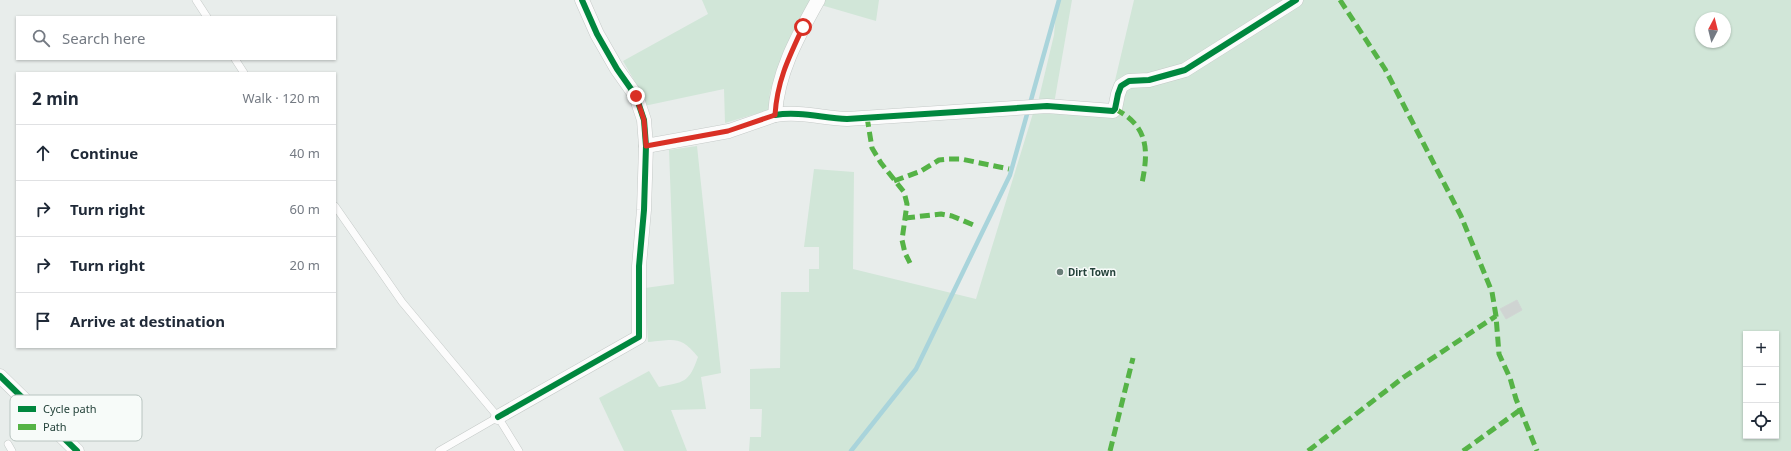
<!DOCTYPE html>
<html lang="en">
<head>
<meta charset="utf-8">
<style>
  body { margin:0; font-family:"Noto Sans",sans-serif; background:#f6f6f7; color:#1f2937 }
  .controls { position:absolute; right:12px; bottom:12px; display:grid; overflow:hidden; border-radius:0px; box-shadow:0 1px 3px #0004 }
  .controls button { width:36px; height:36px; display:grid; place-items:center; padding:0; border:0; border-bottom:1px solid #e0e1e3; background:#fff; color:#1f2937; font:20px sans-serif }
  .compass { position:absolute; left:1695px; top:12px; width:36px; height:36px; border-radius:50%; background:#fff; box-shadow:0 1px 3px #0004; rotate:7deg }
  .stop { position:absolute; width:12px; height:12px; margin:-9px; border:3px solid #d93025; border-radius:50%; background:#fff }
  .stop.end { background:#d93025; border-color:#fff; box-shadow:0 1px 4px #0008 }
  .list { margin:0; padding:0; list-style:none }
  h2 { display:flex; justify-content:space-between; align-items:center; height:52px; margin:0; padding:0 16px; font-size:17px }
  h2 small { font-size:13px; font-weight:400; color:#747a83 }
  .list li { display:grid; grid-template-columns:26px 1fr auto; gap:12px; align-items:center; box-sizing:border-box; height:56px; padding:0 16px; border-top:1px solid #e0e1e3 }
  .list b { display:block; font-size:15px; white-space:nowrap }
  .list em { font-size:13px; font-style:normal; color:#747a83 }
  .icon { flex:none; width:22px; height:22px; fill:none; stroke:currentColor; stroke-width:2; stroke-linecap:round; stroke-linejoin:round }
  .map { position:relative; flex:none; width:1791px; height:451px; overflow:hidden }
  .search { position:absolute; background:#fff; box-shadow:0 1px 3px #0004; left:16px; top:16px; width:320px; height:44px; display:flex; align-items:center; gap:10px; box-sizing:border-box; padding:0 14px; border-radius:0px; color:#747a83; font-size:15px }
  .panel { position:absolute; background:#fff; box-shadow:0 1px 3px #0004; left:16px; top:72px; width:320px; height:276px; border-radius:0px }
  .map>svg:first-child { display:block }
</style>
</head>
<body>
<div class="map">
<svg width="1791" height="451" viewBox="0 0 1791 451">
  <rect width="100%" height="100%" fill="#e8edeb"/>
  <g fill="#d1e6d8" fill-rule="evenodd">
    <polygon points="702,0 813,0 770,91 769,110 725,123 724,89 644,106 634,80 623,61 708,14"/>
    <polygon points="824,0 879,0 876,21 821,5"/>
    <polygon points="1057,0 1072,0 1054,104 1038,102 1054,35"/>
    <path d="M1134 0H1791V451H749L750 437H761L762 409H750V369L780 368 781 292H809V269H819V247H804L814 169 854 172 853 269 976 299 1034 110 1109 106ZM1701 18H1725V42H1701ZM1746 334H1776V436H1746Z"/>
    <path d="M697 146 721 373 701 377 706 409 671 410 687 451H624L599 398 649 371 659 387C684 382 689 383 698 357 680 335 674 340 648 342L645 288 674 284 669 150Z"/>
  </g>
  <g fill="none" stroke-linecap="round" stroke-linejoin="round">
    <polyline stroke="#a9d4db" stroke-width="4.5" points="851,451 916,369 1010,175 1059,0"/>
  </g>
  <polygon fill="#cfd4d2" stroke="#d1d6d4" points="1517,300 1522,310 1506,319 1500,309"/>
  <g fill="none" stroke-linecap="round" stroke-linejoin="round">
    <defs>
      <g id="lane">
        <polyline points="196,0 207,17"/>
        <polyline points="235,59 244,73"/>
        <polyline points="335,206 402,302 498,417 519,451"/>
        <polyline points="8,444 12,451"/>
        <polyline points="439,451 498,417"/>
      </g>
      <g id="street">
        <path d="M775 115C799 111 823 118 847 119L1047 106 1113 111 1115 109 1118 94 1121 86 1129 81 1149 80 1185 70 1296 0"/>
        <path d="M646 146 729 131 775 115C777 73 798 36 818 0"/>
        <polyline points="0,376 77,451"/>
        <polyline points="498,417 639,337 639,266 644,210 646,146 644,120 636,96 617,69 597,34 582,0"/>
      </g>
    </defs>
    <use href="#lane" stroke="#c5cac8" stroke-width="8"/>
    <use href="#street" stroke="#c5cac8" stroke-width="15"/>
    <use href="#lane" stroke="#fcfcfc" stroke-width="7"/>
    <use href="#street" stroke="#fcfcfc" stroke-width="14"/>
    <g stroke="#55b346" stroke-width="5" stroke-dasharray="10 5" stroke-linecap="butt">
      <polyline points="1340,0 1385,69 1461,216 1492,292 1496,316 1499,354 1510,378 1516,399 1537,451"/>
      <path d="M1115 109C1148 126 1149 149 1142 183"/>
      <polyline points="867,117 872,148 881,163 904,192 907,204 902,240 905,253 910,263"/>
      <polyline points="894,181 921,171 939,160 949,159 961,159 1009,169"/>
      <polyline points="905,218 941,214 952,216 976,226"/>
      <polyline points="1110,451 1133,358"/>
      <polyline points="1308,451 1404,377 1496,316"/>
      <polyline points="1463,451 1520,410"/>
    </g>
    <defs>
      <g id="cycleway">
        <path d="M775 115C799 111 823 118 847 119L1047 106 1113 111 1115 109 1118 94 1121 86 1129 81 1149 80 1185 70 1296 0"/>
        <polyline points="0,376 77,451"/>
        <polyline points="498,417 639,337 639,266 644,210 646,146 644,120 636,96 617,69 597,34 582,0"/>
      </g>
    </defs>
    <use href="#cycleway" stroke="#f7fbf9" stroke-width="8"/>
    <use href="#cycleway" stroke="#00873e" stroke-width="6"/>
  </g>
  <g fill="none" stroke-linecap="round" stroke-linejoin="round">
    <path stroke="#d93025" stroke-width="5" d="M636 96 644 120 646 146 728 131 775 115C777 81 789 57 803 27"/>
  </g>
  <circle fill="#697e78" stroke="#f7fbf9" stroke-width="1.5" cx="1060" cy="272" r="4"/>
  <g text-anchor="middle" stroke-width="3" stroke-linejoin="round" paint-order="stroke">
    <g font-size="10" font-weight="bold" fill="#24423a" stroke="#f7fbf9" text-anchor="start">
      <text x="1068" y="276">Dirt Town</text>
    </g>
  </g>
  <rect x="10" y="395" width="132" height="46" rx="6" fill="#f7fbf9" stroke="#b8c4c0" stroke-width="1"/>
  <rect x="18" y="406" width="18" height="6" fill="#00873e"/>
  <rect x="18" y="424" width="18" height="6" fill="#55b346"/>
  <g font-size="11" fill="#24423a">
    <text x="43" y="413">Cycle path</text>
    <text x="43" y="431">Path</text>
  </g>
</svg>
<div class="controls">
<button>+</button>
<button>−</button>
<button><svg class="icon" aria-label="locate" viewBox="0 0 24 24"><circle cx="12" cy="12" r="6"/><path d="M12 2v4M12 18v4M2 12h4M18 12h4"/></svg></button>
</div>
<svg class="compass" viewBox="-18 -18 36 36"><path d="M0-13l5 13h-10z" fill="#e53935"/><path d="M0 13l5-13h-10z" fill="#747a83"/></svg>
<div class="stop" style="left:803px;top:27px"></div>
<div class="stop end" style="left:636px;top:96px"></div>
<div class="search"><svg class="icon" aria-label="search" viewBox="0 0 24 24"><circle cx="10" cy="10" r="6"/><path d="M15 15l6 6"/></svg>Search here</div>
<section class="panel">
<h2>2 min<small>Walk · 120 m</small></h2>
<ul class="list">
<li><svg class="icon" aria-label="ahead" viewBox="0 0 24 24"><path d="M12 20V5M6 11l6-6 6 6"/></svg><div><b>Continue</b></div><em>40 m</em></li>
<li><svg class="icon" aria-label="right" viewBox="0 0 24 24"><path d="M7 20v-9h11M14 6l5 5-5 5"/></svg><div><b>Turn right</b></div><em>60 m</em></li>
<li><svg class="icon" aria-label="right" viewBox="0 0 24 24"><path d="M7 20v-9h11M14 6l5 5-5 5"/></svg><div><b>Turn right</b></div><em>20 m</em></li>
<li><svg class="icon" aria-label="arrive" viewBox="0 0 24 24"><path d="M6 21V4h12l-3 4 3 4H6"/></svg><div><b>Arrive at destination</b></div></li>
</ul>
</section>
</div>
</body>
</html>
